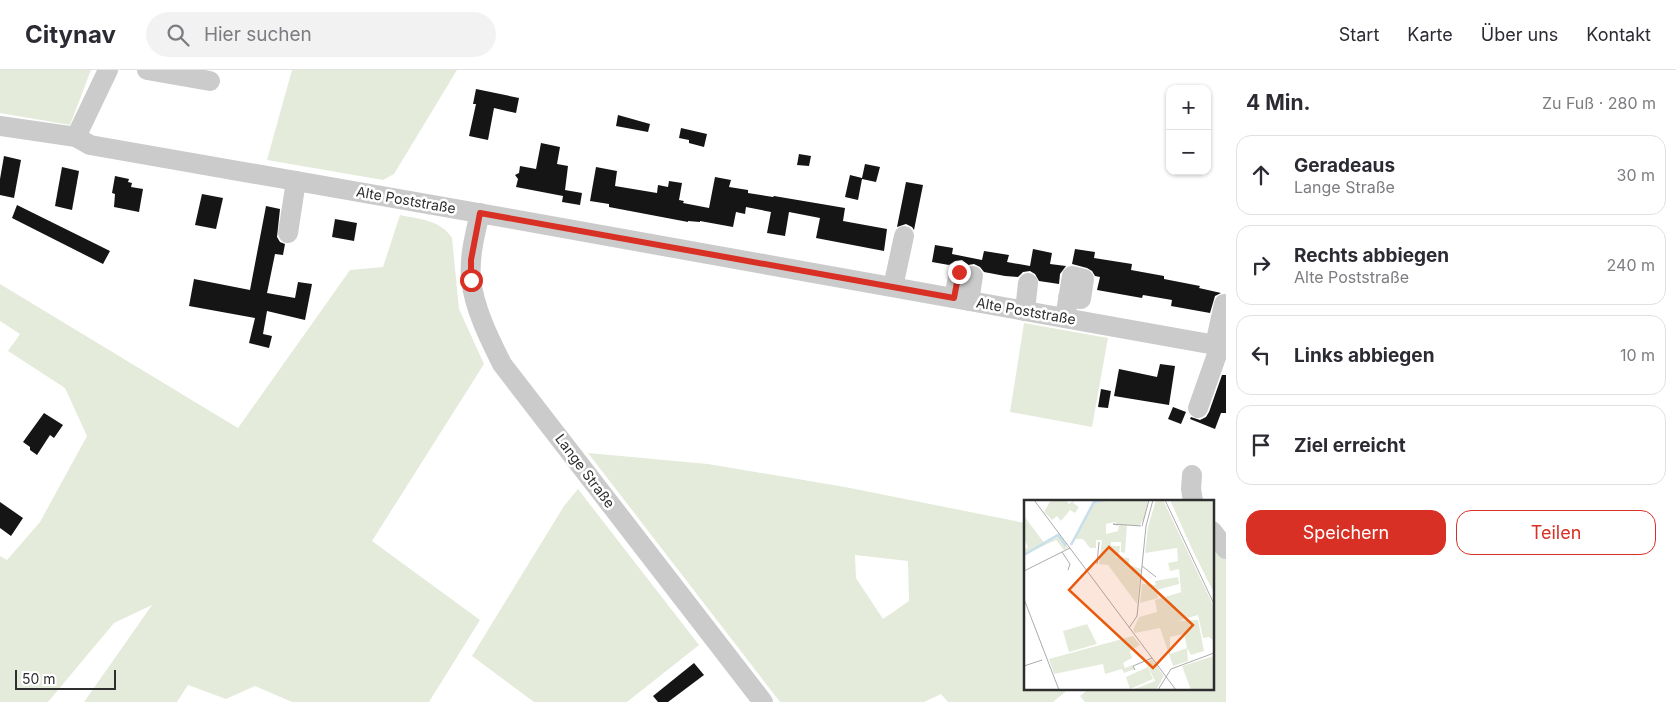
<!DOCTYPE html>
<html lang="de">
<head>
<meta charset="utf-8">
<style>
  body { margin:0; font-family:Inter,sans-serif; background:#f2f2f3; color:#2b2b33 }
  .controls { position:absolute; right:15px; top:15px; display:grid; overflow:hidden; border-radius:10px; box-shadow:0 1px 4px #0004 }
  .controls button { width:45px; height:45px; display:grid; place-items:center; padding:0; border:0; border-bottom:1px solid #e1e1e2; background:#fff; color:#2b2b33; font:25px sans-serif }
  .scale { position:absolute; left:15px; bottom:12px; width:101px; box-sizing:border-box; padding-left:5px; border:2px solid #2e2e2e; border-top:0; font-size:14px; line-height:18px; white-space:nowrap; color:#2e2e2e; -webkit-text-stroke:4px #fff; paint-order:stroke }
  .stop { position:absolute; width:15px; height:15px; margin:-11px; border:4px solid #d93025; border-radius:50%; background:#fff }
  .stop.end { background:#d93025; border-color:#fff; box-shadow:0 1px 5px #0008 }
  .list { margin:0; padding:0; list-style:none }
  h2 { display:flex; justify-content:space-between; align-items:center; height:65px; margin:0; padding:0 20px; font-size:21px }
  h2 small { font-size:16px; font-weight:400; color:#7c7c81 }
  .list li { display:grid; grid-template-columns:32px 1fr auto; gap:15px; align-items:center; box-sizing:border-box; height:80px; margin:0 10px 10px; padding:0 10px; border:1px solid #e1e1e2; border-radius:15px }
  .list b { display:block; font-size:19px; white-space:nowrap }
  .list p { margin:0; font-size:16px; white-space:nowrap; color:#7c7c81 }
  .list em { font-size:16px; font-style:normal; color:#7c7c81 }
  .actions { display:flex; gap:10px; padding:15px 20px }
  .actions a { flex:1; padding:11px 0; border:1px solid #d93025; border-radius:15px; text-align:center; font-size:18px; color:#d93025 }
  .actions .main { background:#d93025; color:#fff }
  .icon { flex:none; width:28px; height:28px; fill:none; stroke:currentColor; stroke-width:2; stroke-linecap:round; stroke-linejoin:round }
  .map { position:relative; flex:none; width:1226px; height:632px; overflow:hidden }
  header { display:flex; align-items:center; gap:30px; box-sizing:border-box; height:70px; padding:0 25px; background:#fff; border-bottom:1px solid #e1e1e2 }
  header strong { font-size:24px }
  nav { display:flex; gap:28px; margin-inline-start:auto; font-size:18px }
  .search { width:350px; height:45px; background:#f2f2f3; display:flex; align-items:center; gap:12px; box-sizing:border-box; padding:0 18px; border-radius:28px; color:#7c7c81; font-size:19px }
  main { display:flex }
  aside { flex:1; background:#fff }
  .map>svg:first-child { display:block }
</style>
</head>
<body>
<header>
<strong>Citynav</strong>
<div class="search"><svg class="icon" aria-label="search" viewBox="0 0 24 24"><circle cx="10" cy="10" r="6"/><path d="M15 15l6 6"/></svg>Hier suchen</div>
<nav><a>Start</a><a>Karte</a><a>Über uns</a><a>Kontakt</a></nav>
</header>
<main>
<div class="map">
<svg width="1226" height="632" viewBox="0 0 1226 632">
  <rect width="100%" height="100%" fill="#fff"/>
  <g fill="#e5ebdb" fill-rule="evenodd">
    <polygon points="0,0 91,0 70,55 0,43"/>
    <polygon points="292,0 457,0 394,104 383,110 267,90"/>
    <path d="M400 145C419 149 441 150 452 168L459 239 484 294 372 471 480 550 429 632H292L255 616 226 629 188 615 177 632H84L152 535 114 553 48 632H0V486L7 490 40 452 87 366 65 318 8 281 20 264 0 251V214L238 358 350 200 383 197Z"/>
    <polygon points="1024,253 1108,268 1092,357 1010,342"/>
    <path d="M588 383 708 394 845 417 1025 453V618H1070L1053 632H948L941 624 924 632H780ZM855 485 908 491 909 531 883 549 856 508Z"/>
    <polygon points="578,419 699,575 627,632 534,632 472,586 564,436"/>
    <polygon points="1212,470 1226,489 1226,632 1085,632 1080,626 1090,618 1212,618"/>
  </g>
  <g fill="#151515">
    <polygon points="476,19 519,28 516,43 494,38 488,70 469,66 476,34 473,34"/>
    <polygon points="618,45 650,54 648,62 616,56"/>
    <polygon points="681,58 707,64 704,77 689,73 689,70 679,68"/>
    <polygon points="541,73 560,77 557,94 568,96 565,120 582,123 580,135 562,132 563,126 516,117 518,109 515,105 519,103 520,96 536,99"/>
    <polygon points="799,84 811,86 809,96 797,95"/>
    <polygon points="4,86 21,90 14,128 0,125 0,109"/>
    <polygon points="865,94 880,97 876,112 862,109 858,130 845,127 850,105 862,108"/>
    <polygon points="62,97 79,101 72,140 55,136"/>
    <polygon points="596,97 617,101 615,116 657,123 658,115 668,117 669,111 682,113 679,130 684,131 683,133 709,138 715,107 731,110 729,117 748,120 748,123 773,127 774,126 845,138 843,151 887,159 884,181 816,168 820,148 789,142 785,166 767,163 771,142 746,137 745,144 736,142 733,157 700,151 700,152 688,151 688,152 609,137 609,134 590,131"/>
    <polygon points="115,106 129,109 128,112 132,113 131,117 143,119 139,142 114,137 115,124 112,123"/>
    <polygon points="906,112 923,115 914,160 912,157 906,154 897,157"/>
    <polygon points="202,124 223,128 216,159 195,155"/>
    <polygon points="17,135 110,181 103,194 12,148"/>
    <polygon points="266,136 280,139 277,167 280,172 285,174 283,185 275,184 267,223 295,228 298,212 312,214 305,250 267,241 263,264 272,266 269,278 249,273 255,248 189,236 194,209 250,220"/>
    <polygon points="335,149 357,153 354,171 332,167"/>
    <polygon points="935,175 953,178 952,184 982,190 984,181 1009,185 1007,192 1030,196 1033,179 1052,183 1050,194 1066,196 1060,204 1059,214 1039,211 1035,204 1030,201 1023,202 1018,207 1005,206 984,202 980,197 974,194 968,195 962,190 955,191 949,195 932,192"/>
    <polygon points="1075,179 1095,182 1094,188 1132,194 1131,200 1164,206 1164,209 1200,216 1199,218 1221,223 1215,226 1210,243 1171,236 1172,230 1143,225 1142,228 1097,220 1100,207 1095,206 1092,201 1087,198 1072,194"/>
    <polygon points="1160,294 1175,296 1169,335 1114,326 1119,299 1157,307"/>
    <polygon points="1222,305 1226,305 1226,343 1221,343 1215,359 1190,349 1191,347 1200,350 1206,347 1209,342"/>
    <polygon points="1101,319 1111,321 1108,338 1098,337"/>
    <polygon points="1173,337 1186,342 1181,354 1168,349"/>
    <polygon points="44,343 63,355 54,368 50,365 37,385 30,380 30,377 23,372"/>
    <polygon points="0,432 23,448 11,466 0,458"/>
    <polygon points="694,593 704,605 668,632 658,632 653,626"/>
  </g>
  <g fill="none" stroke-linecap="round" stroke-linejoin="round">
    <g stroke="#cbcbcb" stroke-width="20">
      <polyline points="147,0 210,11"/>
      <polyline points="0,56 76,67 90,75 507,148 1226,277"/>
      <polyline points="76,67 108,0"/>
      <path d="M480 143C475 164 469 187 471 209 474 238 489 268 502 294L763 632"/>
      <polyline points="288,163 296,111"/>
      <polyline points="893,217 904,166"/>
      <polyline points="954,228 959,202"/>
      <polyline points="969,231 973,206"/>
      <polyline points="1025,241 1028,213"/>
      <polyline points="1065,248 1072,206 1084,209 1081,229 1068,227"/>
      <polyline points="1215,275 1224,234"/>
      <polyline points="1198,338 1220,276"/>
      <polyline points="1192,405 1191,419 1193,431"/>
      <polyline points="1212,461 1226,479"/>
    </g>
  </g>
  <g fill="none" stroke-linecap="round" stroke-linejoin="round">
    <polyline stroke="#d93025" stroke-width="6" points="471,210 471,190 480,143 954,228 959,202"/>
  </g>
  <g text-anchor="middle" stroke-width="5" stroke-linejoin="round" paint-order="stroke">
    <g font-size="14" fill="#2e2e2e" stroke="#fff">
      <text transform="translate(406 130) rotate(10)" y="5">Alte Poststraße</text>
      <text transform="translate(1026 241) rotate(10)" y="5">Alte Poststraße</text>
      <text transform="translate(585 401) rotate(53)" y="5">Lange Straße</text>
    </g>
  </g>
  <g transform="translate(1024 430)">
    <rect width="190" height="190" fill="#fff"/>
    <path d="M27 0H42L45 4 50 0 49 3 55 7 51 13 46 10 37 21 33 16 28 20 20 12ZM70 0H124L121 17 115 26 103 25 101 53 97 52V42H87V46H96L95 56 89 57 105 58V65L117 69 113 104 84 65 75 64 78 40H72V48H66L59 39H51ZM91 22 95 25 94 31 82 34V24ZM132 0H139L190 107V141L185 137 179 138 174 115 154 121 174 120 180 151 167 155 163 148 164 161 149 166 136 128 111 133 109 130 115 117 133 112 131 100 164 90 157 92 155 69 146 71 144 63 154 61 153 48 121 53 124 27ZM160 134 163 148 146 154V137ZM146 0H190V93L169 51ZM0 16 21 44 35 36 44 48 40 50 32 40 0 55V49L4 48 0 38ZM154 77 155 84 133 90 134 98 116 103 118 84 132 85 131 81ZM63 124 73 144 45 152 39 131ZM109 136 116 145 106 151 108 158 99 163 101 168 109 165 111 169 100 173 98 169 81 174 79 164 30 174 25 159ZM190 156V190H167L158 166ZM128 160 140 176 132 190H108L131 181 122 162ZM124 167 129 179 106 189 102 177Z" fill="#e5ebdb" fill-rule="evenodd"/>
    <path fill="none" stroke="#c7dfeb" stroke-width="2.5" d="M47 45 70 2 83 0M0 55 34 35 42 46"/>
    <path fill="none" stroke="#ababab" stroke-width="1" d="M10 0 152 190M141 0 190 104M94 25 89 24 117 26M118 26 125 0M38 52 46 64 44 70M73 64 75 42M118 66 132 77M0 71 46 48M0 99 35 190M105 128 113 116 122 26 129 0M0 166 18 160M111 170 109 166 128 158M134 190 147 169 190 153"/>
    <path fill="#e8590c" fill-opacity="0.15" stroke="#e8590c" stroke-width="2.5" d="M85 47 169 125 129 168 45 90Z"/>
    <rect width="190" height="190" fill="none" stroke="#2e2e2e" stroke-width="2.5"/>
  </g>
</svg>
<div class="controls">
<button>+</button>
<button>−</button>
</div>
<div class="scale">50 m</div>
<div class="stop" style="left:471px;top:210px"></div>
<div class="stop end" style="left:959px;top:202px"></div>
</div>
<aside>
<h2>4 Min.<small>Zu Fuß · 280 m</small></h2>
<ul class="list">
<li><svg class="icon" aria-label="ahead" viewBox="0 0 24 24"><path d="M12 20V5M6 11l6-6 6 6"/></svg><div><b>Geradeaus</b><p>Lange Straße</p></div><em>30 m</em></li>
<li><svg class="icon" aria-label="right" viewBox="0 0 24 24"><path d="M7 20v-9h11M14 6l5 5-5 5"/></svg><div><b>Rechts abbiegen</b><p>Alte Poststraße</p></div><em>240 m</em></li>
<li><svg class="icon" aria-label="left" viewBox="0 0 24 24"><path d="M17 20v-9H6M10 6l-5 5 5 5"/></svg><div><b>Links abbiegen</b></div><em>10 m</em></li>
<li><svg class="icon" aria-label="arrive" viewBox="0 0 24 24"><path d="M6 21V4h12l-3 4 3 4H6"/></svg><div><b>Ziel erreicht</b></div></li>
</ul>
<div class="actions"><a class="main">Speichern</a><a>Teilen</a></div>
</aside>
</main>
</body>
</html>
